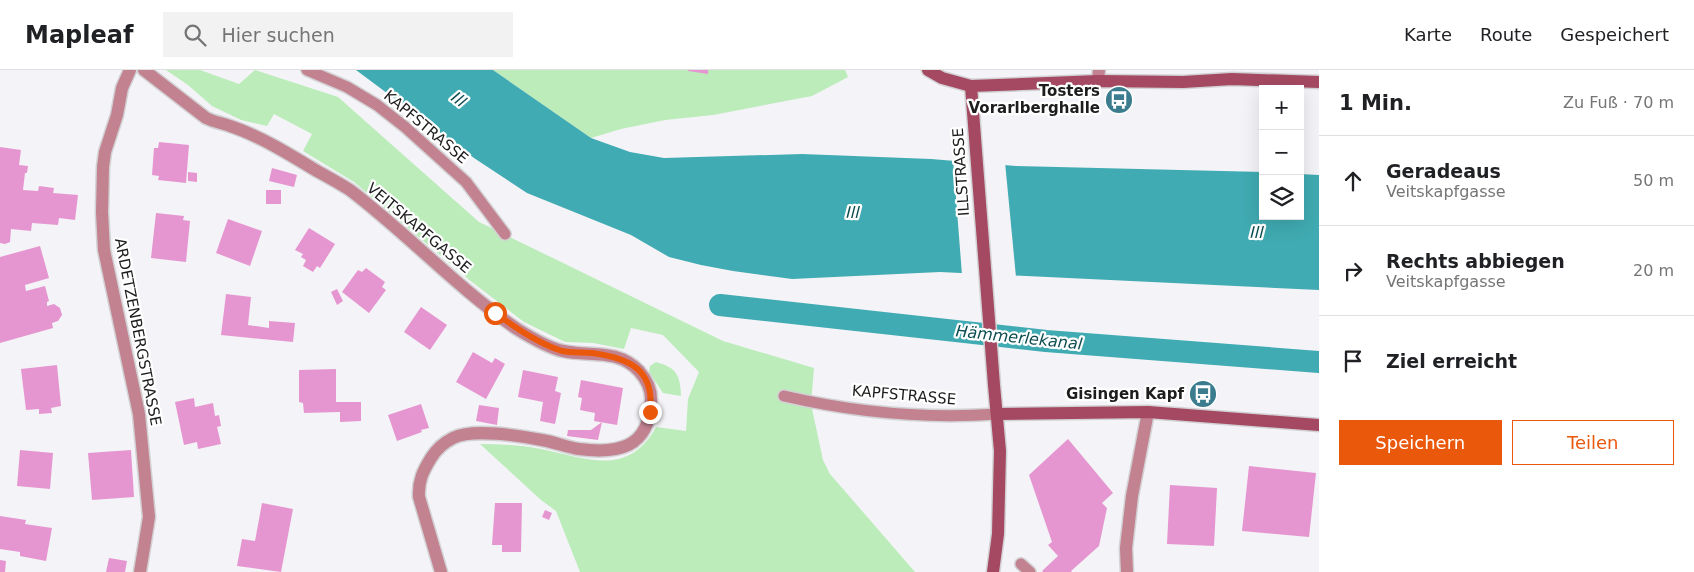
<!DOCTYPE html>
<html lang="de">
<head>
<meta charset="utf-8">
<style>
  body { margin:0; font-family:"DejaVu Sans",sans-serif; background:#f2f2f2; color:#202124 }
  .controls { position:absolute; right:15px; top:15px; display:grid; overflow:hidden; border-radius:0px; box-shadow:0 5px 20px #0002 }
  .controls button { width:45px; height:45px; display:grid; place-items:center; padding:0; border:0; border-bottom:1px solid #e0e0e0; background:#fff; color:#202124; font:25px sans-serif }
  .stop { position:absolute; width:15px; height:15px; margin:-11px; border:4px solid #ea580c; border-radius:50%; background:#fff }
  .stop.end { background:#ea580c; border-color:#fff; box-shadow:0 1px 5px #0008 }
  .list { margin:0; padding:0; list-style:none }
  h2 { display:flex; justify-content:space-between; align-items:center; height:65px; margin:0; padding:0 20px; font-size:21px }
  h2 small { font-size:16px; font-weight:400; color:#757577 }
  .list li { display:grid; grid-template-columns:32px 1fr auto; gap:15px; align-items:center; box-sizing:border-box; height:90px; padding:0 20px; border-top:1px solid #e0e0e0 }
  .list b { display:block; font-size:19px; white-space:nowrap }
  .list p { margin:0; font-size:16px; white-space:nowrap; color:#757577 }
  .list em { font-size:16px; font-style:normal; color:#757577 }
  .actions { display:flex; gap:10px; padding:15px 20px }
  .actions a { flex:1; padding:11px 0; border:1px solid #ea580c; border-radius:0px; text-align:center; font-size:18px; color:#ea580c }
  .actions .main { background:#ea580c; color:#fff }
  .icon { flex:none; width:28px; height:28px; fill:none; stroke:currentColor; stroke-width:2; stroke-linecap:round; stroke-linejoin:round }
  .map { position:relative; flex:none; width:1319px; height:502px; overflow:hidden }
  header { display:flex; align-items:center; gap:30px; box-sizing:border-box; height:70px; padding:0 25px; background:#fff; border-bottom:1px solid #e0e0e0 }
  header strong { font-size:24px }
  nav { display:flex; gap:28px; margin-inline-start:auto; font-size:18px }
  .search { width:350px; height:45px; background:#f2f2f2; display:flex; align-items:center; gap:12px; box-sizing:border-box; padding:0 18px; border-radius:0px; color:#757577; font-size:19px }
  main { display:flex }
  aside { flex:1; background:#fff }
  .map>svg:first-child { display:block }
</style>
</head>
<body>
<header>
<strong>Mapleaf</strong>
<div class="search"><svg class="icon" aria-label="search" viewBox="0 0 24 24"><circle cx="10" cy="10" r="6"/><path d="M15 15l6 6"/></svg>Hier suchen</div>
<nav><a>Karte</a><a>Route</a><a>Gespeichert</a></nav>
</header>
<main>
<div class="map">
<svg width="1319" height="502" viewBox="0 0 1319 502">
  <rect width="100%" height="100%" fill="#f4f3f7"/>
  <g fill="#bbecba">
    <path d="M166 0H200L239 14 255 0 338 27 479 152 723 271 814 298 811 334 823 390 830 404 915 502H580L556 441 541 430 480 374C500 374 520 375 541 379 586 388 628 408 656 357L686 361 688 329 699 302 663 265 631 258 624 279 593 273 565 272 524 252 468 209 354 112 303 81 312 64 274 44 267 56 241 50 212 36 188 15Z"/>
    <polygon points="493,0 845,0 848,7 812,26 713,45 665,50 621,59 591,68"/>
    <path d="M656 292C677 298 680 305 681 326L663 323 649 302 650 296Z"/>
  </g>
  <polygon fill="#40abb2" points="356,0 493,0 591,68 630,82 664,88 802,84 931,89 1016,96 1263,102 1263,146 1300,146 1300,104 1319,105 1319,220 940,202 792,209 733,201 701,195 669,187 631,165 527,123 474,88"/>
  <polygon fill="#f4f3f7" points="953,89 1005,92 1016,207 962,205"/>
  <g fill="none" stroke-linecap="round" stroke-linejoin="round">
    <polyline stroke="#40abb2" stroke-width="22" points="720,235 1046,271 1319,292"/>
  </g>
  <g fill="#e596d0">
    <polygon points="688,0 708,0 708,4 688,1"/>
    <polygon points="159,72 189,75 186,113 158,110 159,106 152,105 154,78 158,78"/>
    <polygon points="0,77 21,80 19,95 28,96 27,103 25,103 23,120 38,121 39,116 54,118 53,123 78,125 75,150 59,148 58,155 32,153 31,161 11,159 10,172 5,174 0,173"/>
    <polygon points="272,98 297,105 294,117 269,111"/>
    <polygon points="188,102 197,103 197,112 188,111"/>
    <rect x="266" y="120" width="15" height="14"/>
    <polygon points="156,143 184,146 183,150 190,151 186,192 151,188"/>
    <polygon points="228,149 262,161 250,196 216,183"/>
    <polygon points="309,158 335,174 320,198 317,196 313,202 303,196 306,190 301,187 303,184 295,180"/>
    <polygon points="40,176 49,208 25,215 26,221 45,216 49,231 47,232 47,236 54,234 60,238 62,245 58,251 52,253 53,258 0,273 0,187"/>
    <polygon points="366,198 385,212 382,217 386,220 369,243 342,222 358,200 362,202"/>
    <polygon points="337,219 343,231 337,235 331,222"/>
    <polygon points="226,224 251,227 248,255 269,258 269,251 295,253 293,272 221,265"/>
    <polygon points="421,237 447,255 430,280 404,262"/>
    <polygon points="473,282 492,293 495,288 505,294 486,329 456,312"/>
    <polygon points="57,295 61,336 51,338 52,343 39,344 39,339 26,340 21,299"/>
    <polygon points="336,299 336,332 361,332 361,351 340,352 340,342 304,343 303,333 299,332 299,300"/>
    <polygon points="523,300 558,307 555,321 561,323 555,354 540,351 543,332 518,327"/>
    <polygon points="581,310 623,318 617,355 594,351 595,343 580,340 582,328 578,327"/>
    <polygon points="194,328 195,337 213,333 215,346 219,345 221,356 217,357 221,374 198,379 197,372 184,375 175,332"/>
    <polygon points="421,334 429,358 421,360 422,362 397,371 388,345"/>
    <polygon points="479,335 499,338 497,355 476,351"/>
    <polygon points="602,352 598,370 567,366 568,360 591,360"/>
    <polygon points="1068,369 1113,423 1102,433 1107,438 1099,476 1071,501 1072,502 1043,502 1042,501 1058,486 1048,475 1052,472 1029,405"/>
    <polygon points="20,380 53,383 50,419 17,416"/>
    <polygon points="131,380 134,427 92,430 88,383"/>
    <polygon points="1249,396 1316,403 1309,467 1242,461"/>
    <polygon points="1170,415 1217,418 1214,476 1167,474"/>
    <polygon points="262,433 293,439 281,502 237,496 242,469 255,471"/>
    <polygon points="495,433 522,433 521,482 502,482 502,475 492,475"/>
    <polygon points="545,440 552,443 549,450 542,447"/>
    <polygon points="0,446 26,450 25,454 52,458 46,491 20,486 20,482 0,479"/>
    <polygon points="109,488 127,491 125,502 106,502"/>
    <polygon points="0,490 6,491 5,502 0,502"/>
  </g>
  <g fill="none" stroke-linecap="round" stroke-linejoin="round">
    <defs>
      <g id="lane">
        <polyline points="307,0 347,17 377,35 405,57 466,112 505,164"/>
        <path d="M784 326C853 342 926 349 997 344"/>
        <polyline points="1021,494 1030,502"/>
      </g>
      <g id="street">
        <polyline points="130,0 122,18 117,45 105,82 103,97 102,142 104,180 139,344 149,447 140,502"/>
        <path d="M144 0 206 48C214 52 222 53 230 56 260 66 289 84 317 101 328 107 339 113 350 120 408 164 457 218 517 259 530 267 548 278 563 281 590 287 617 278 639 301 647 310 652 319 651 332 649 378 618 384 579 379 566 377 554 372 542 370 521 366 472 358 453 368 445 372 436 380 431 388 423 401 418 411 419 427L441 502"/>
        <polyline points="1098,11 1099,0"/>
        <polyline points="1127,502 1126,478 1132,426 1148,342"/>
      </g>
      <g id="secondary">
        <polyline points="928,0 942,8 971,16 1098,11 1183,12 1232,9 1319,12"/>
        <polyline points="971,16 994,315 1000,381 998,464 993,502"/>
        <polyline points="997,344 1148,342 1319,355"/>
      </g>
    </defs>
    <use href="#lane" stroke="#d2d1d4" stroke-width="14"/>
    <use href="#street" stroke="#d2d1d4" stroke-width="15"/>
    <use href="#secondary" stroke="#d2d1d4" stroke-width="15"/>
    <use href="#lane" stroke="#c38290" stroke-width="11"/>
    <use href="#street" stroke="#c38290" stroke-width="12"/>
    <use href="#secondary" stroke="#a44961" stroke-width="12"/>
  </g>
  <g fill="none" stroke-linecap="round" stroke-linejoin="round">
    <path stroke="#ea580c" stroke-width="6" d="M495 243C515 257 537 273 562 281 571 283 582 282 592 283 630 288 655 300 650 342"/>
  </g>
  <defs>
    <symbol id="bus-disc" viewBox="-11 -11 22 22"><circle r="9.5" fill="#3b7d8e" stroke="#fff"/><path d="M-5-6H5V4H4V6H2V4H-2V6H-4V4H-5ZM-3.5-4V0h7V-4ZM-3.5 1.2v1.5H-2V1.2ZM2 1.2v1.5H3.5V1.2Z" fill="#fff"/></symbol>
  </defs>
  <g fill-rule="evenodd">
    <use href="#bus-disc" x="1103" y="14" width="32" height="32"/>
    <use href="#bus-disc" x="1187" y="308" width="32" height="32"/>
  </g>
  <g text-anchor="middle" stroke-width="4.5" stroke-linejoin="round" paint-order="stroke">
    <g font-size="15" font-weight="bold" fill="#1d1d1e" stroke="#fff" text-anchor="end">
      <text x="1100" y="26">Tosters<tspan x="1100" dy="17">Vorarlberghalle</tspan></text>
      <text x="1184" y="329">Gisingen Kapf</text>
    </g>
    <g font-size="15" fill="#1d1d1e" stroke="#fff">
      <text transform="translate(426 57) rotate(40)" y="5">KAPFSTRASSE</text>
      <text transform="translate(961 102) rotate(-94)" y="5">ILLSTRASSE</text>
      <text transform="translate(419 158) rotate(40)" y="5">VEITSKAPFGASSE</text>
      <text transform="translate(138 262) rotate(79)" y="5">ARDETZENBERGSTRASSE</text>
      <text transform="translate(904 325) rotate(5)" y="5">KAPFSTRASSE</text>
    </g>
    <g font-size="16" font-style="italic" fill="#0c4c50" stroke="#fff">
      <text transform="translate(459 29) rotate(38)" y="6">Ill</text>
      <text transform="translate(853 142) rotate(3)" y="6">Ill</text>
      <text transform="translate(1257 162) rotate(3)" y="6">Ill</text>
      <text transform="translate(1019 267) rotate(6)" y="6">Hämmerlekanal</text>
    </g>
  </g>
</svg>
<div class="controls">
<button>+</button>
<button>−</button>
<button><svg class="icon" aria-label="layers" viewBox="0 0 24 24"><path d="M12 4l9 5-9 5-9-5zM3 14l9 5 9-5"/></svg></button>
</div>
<div class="stop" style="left:495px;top:243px"></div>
<div class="stop end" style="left:650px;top:342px"></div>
</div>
<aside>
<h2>1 Min.<small>Zu Fuß · 70 m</small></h2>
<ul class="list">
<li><svg class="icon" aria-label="ahead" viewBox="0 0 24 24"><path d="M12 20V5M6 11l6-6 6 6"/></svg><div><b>Geradeaus</b><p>Veitskapfgasse</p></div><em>50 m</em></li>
<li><svg class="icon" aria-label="right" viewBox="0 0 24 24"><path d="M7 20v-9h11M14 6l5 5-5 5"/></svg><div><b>Rechts abbiegen</b><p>Veitskapfgasse</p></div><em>20 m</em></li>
<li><svg class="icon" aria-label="arrive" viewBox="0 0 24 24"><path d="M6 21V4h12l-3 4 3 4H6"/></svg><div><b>Ziel erreicht</b></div></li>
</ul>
<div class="actions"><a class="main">Speichern</a><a>Teilen</a></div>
</aside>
</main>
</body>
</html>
